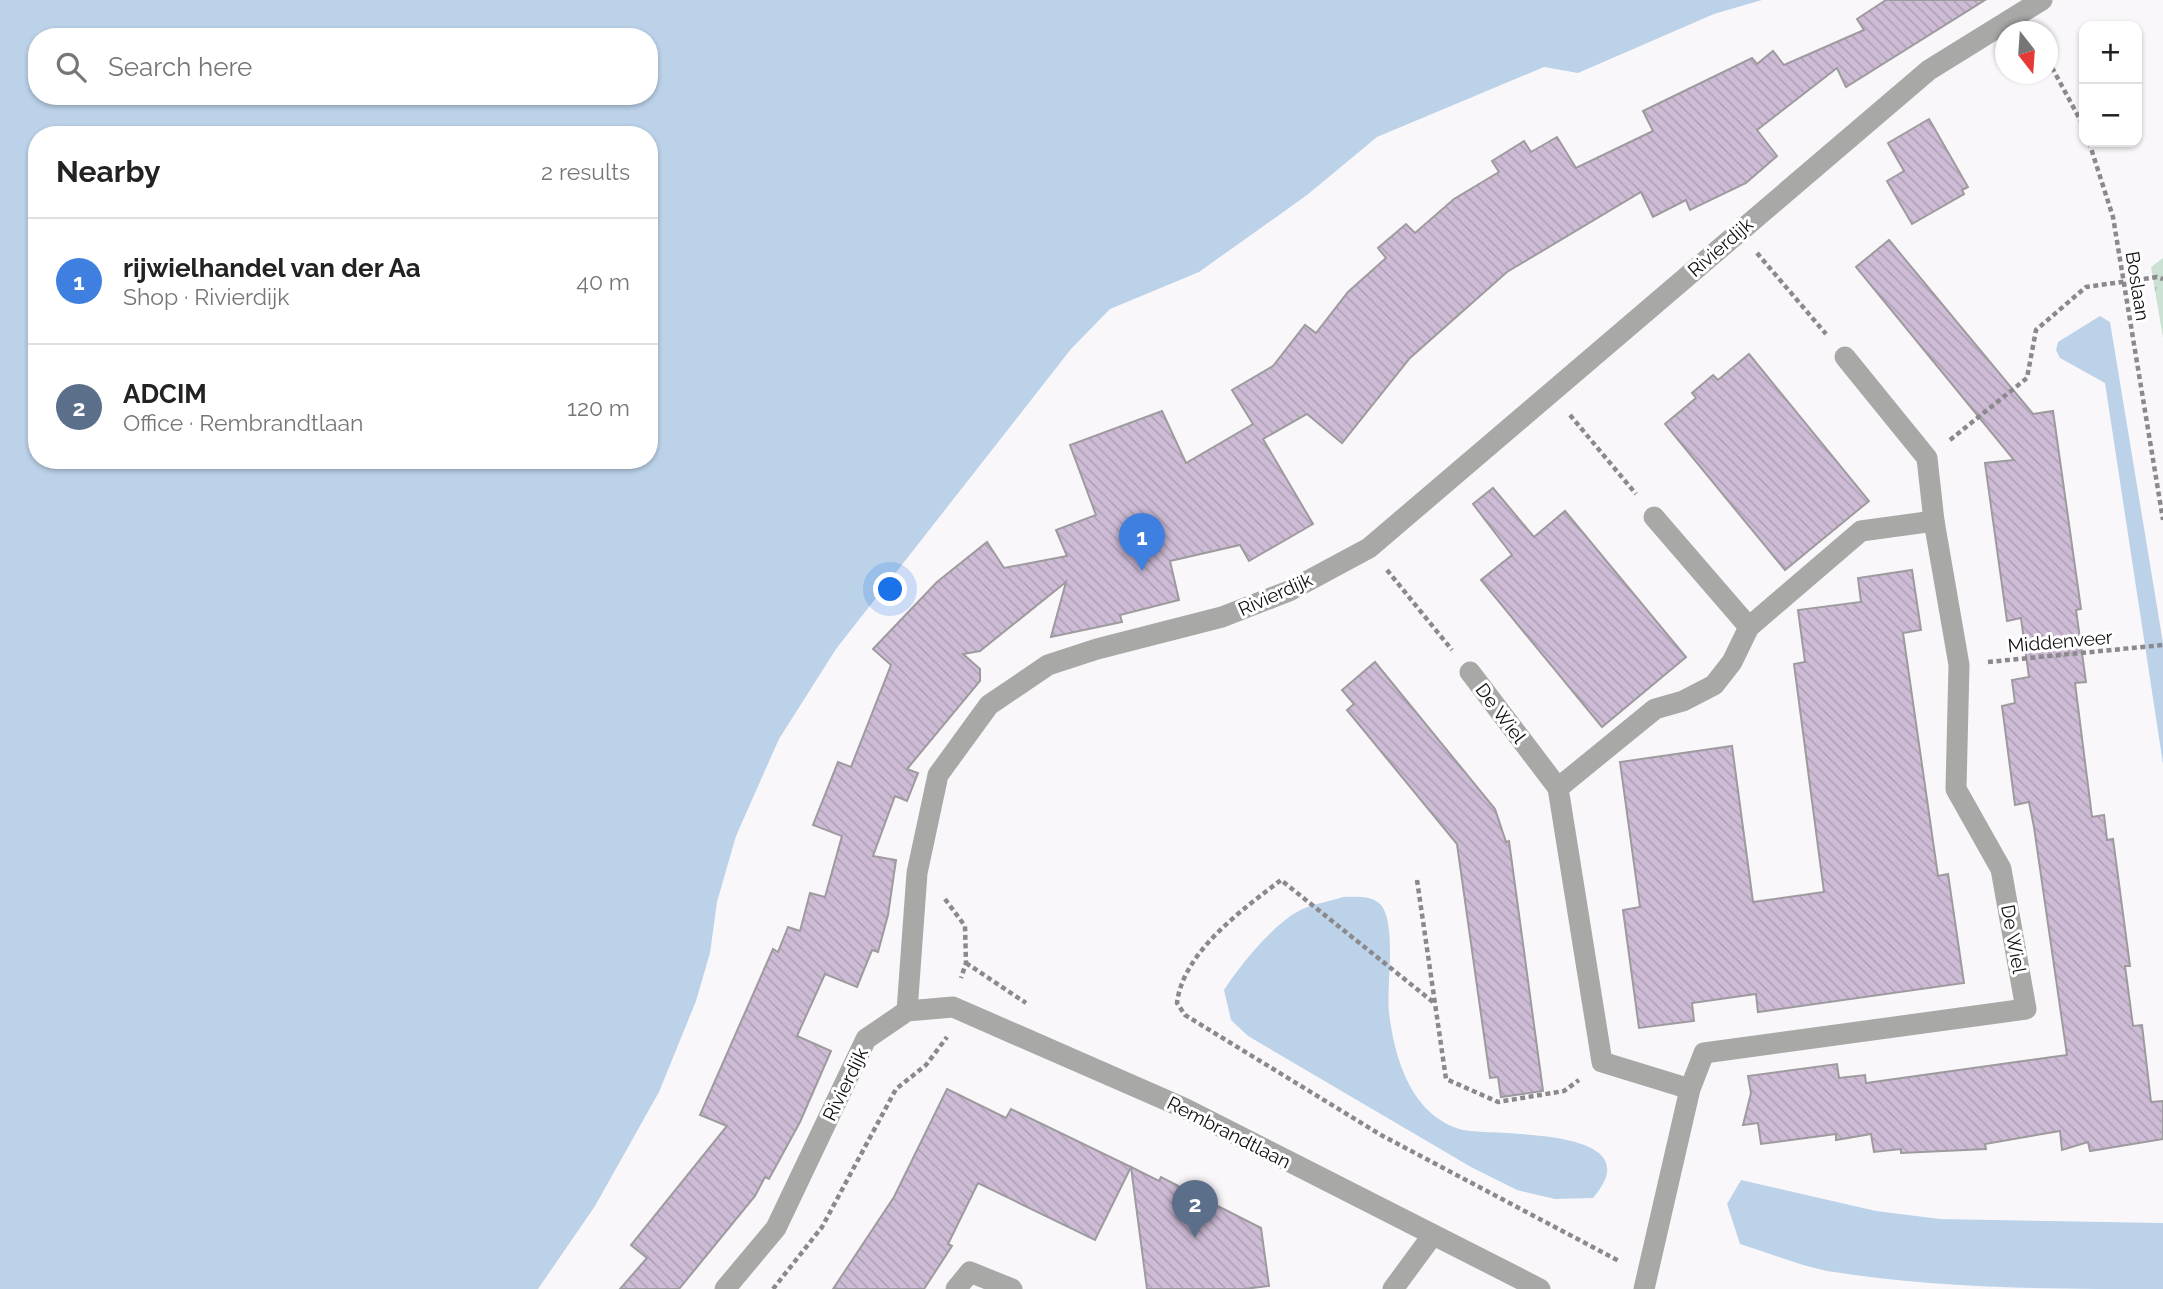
<!DOCTYPE html>
<html lang="en">
<head>
<meta charset="utf-8">
<style>
  body { margin:0; font-family:Raleway,sans-serif; background:#f2f2f2; color:#222 }
  .controls { position:absolute; right:21px; top:21px; display:grid; overflow:hidden; border-radius:14px; box-shadow:0 2px 5px #0004 }
  .controls button { width:63px; height:63px; display:grid; place-items:center; padding:0; border:0; border-bottom:2px solid #e0e0e0; background:#fff; color:#222; font:35px sans-serif }
  .compass { position:absolute; left:1995px; top:21px; width:63px; height:63px; border-radius:50%; background:#fff; box-shadow:0 2px 5px #0004; rotate:163deg }
  .you { position:absolute; left:891px; top:590px; width:24px; height:24px; margin:-18px; border:5px solid #fff; border-radius:50%; background:#1a73e8; box-shadow:0 0 0 10px #1a73e833 }
  .badge { display:grid; place-items:center; width:46px; height:46px; border-radius:50%; background:#111827; color:#fff; font-size:23px; font-weight:700 }
  .pin { position:absolute; translate:-50% -58px; filter:drop-shadow(0 2px 4px #0008) }
  .pin::after { content:''; position:absolute; top:37px; width:24px; height:21px; background:inherit; clip-path:polygon(0 0,100% 0,50% 100%) }
  .list { margin:0; padding:0; list-style:none }
  h2 { display:flex; justify-content:space-between; align-items:center; height:91px; margin:0; padding:0 28px; font-size:30px }
  h2 small { font-size:23px; font-weight:400; color:#767676 }
  .list li { display:grid; grid-template-columns:46px 1fr auto; gap:21px; align-items:center; box-sizing:border-box; height:126px; padding:0 28px; border-top:2px solid #e0e0e0 }
  .list b { display:block; font-size:26px; white-space:nowrap }
  .list p { margin:0; font-size:23px; white-space:nowrap; color:#767676 }
  .list em { font-size:23px; font-style:normal; color:#767676 }
  .icon { flex:none; width:38px; height:38px; fill:none; stroke:currentColor; stroke-width:2; stroke-linecap:round; stroke-linejoin:round }
  .map { position:relative; flex:none; width:2163px; height:1289px; overflow:hidden }
  .search { position:absolute; background:#fff; box-shadow:0 2px 5px #0004; left:28px; top:28px; width:630px; height:77px; display:flex; align-items:center; gap:18px; box-sizing:border-box; padding:0 24px; border-radius:28px; color:#767676; font-size:26px }
  .panel { position:absolute; background:#fff; box-shadow:0 2px 5px #0004; left:28px; top:126px; width:630px; height:343px; border-radius:28px }
  .map>svg:first-child { display:block }
</style>
</head>
<body>
<div class="map">
<svg width="2163" height="1289" viewBox="0 0 2163 1289">
  <defs>
    <pattern id="grass-tufts" width="24" height="20" patternUnits="userSpaceOnUse" patternTransform="scale(1.75)"><rect width="24" height="20" fill="#cbe1d4"/><path d="M3 7l-1-3M5 7V3M7 7l1-3M15 17l-1-3M17 17v-4M19 17l1-3" fill="none" stroke="#adc0b5"/></pattern>
    <pattern id="building-back-hatch" width="6" height="6" patternUnits="userSpaceOnUse" patternTransform="scale(1.75)"><rect width="6" height="6" fill="#cebcd6"/><path d="M-1 5l2 2M0 0l6 6M5-1l2 2" fill="none" stroke="#b0a1b7"/></pattern>
  </defs>
  <rect width="100%" height="100%" fill="#faf7fb"/>
  <polygon fill="url(#grass-tufts)" points="2163,258 2163,338 2151,267"/>
  <g fill="#bbd2e9" fill-rule="evenodd">
    <path d="M0 0H1762L1714 14 1578 73 1544 67 1377 137 1307 195 1199 272 1110 309 1071 349 836 649 779 739 736 836 717 902 710 953 696 1001 659 1092 595 1206 538 1289H0ZM37 37H649V96H37ZM37 135H649V460H37Z"/>
    <polygon points="2100,316 2110,322 2163,643 2163,764 2105,383 2060,358 2056,350 2058,342"/>
    <path d="M1343 897C1355 897 1369 895 1379 903 1398 920 1386 987 1389 1012 1393 1047 1404 1089 1431 1113 1440 1121 1451 1127 1463 1130 1496 1136 1655 1126 1593 1198L1555 1199 1517 1190 1471 1167 1248 1036 1231 1020 1224 990C1240 965 1277 919 1305 908 1317 903 1331 901 1343 897Z"/>
    <path d="M1741 1180 1876 1211 1940 1219 2163 1223V1289C2051 1289 1938 1289 1827 1271 1798 1265 1769 1253 1740 1244L1727 1204Z"/>
  </g>
  <g fill="url(#building-back-hatch)" stroke="#9d9b9e" stroke-width="2">
    <polygon points="1886,0 1985,0 1846,87 1837,68 1757,130 1777,156 1746,183 1690,210 1686,200 1653,217 1641,192 1507,272 1410,358 1342,443 1307,414 1263,439 1313,524 1249,561 1240,545 1170,561 1179,600 1120,615 1122,622 1051,637 1066,582 980,651 963,654 980,669 980,681 907,769 918,773 907,801 895,796 873,856 896,860 888,915 878,952 872,950 857,987 825,974 797,1036 831,1051 800,1122 769,1179 765,1177 755,1196 679,1289 620,1289 647,1258 631,1245 727,1126 700,1115 773,949 778,952 788,927 800,931 810,893 825,897 842,836 813,825 838,762 851,767 891,665 873,649 937,582 987,542 1004,568 1067,556 1056,530 1096,515 1070,445 1162,411 1186,463 1253,424 1232,390 1273,366 1305,325 1316,333 1348,292 1386,258 1378,248 1406,224 1415,233 1454,199 1499,172 1492,161 1524,141 1531,152 1557,137 1576,168 1653,131 1643,111 1752,58 1757,64 1773,51 1784,65 1864,30 1857,19"/>
    <polygon points="1929,119 1968,187 1962,190 1964,194 1912,224 1887,181 1904,171 1888,143"/>
    <polygon points="1889,240 2033,414 2053,411 2081,609 2076,610 2086,682 2075,683 2092,817 2104,815 2107,840 2113,839 2130,966 2125,966 2133,1026 2142,1025 2151,1102 2163,1101 2163,1139 2090,1151 2088,1142 2062,1150 2060,1131 1985,1144 1986,1149 1901,1153 1901,1149 1874,1152 1871,1134 1836,1140 1836,1134 1761,1144 1758,1123 1743,1125 1751,1093 1748,1076 1837,1064 1839,1078 1865,1075 1866,1083 2067,1055 2034,827 2029,802 2015,805 2002,706 2015,703 2012,680 2029,677 2021,618 2007,621 1985,463 2014,460 1856,267"/>
    <polygon points="1749,354 1869,501 1785,570 1665,424 1696,398 1692,393 1713,375 1718,380"/>
    <polygon points="1493,488 1534,537 1565,511 1686,657 1602,727 1481,580 1512,555 1473,504"/>
    <polygon points="1912,570 1921,630 1903,633 1938,876 1948,874 1964,983 1758,1012 1756,994 1692,1003 1694,1021 1639,1028 1623,910 1640,907 1620,762 1732,746 1753,902 1824,892 1794,664 1805,662 1798,610 1861,602 1858,578"/>
    <polygon points="1375,662 1495,809 1506,842 1509,841 1543,1091 1501,1097 1498,1077 1490,1078 1457,844 1347,710 1354,704 1342,690"/>
    <polygon points="947,1089 1006,1118 1011,1109 1131,1167 1095,1240 978,1183 948,1244 952,1246 924,1289 833,1289 894,1197"/>
    <polygon points="1131,1167 1159,1181 1161,1177 1261,1228 1269,1286 1244,1289 1147,1289"/>
  </g>
  <g fill="none" stroke-linecap="round" stroke-linejoin="round">
    <g stroke="#8b898c" stroke-width="4.5" stroke-dasharray="5 3.5" stroke-linecap="butt">
      <polyline points="2048,60 2084,127"/>
      <polyline points="2089,142 2113,217 2163,520"/>
      <polyline points="1757,253 1826,334"/>
      <polyline points="1570,415 1636,494"/>
      <polyline points="1950,440 2027,378 2036,330 2086,287 2157,277 2163,279"/>
      <polyline points="1387,570 1452,650"/>
      <polyline points="1988,662 2163,645"/>
      <polyline points="1417,880 1446,1079 1498,1102 1564,1091 1579,1080"/>
      <polyline points="945,899 965,926 966,963 961,978"/>
      <polyline points="966,963 1026,1003"/>
      <path d="M1433 1002 1281 880C1242 910 1183 952 1177 1003L1185 1015 1381 1135 1619 1261"/>
      <polyline points="773,1289 822,1227 896,1089 926,1065 947,1037"/>
    </g>
    <g stroke="#a8a8a6" stroke-width="21">
      <polyline points="1845,357 1927,458 1934,521"/>
      <polyline points="1654,517 1749,627"/>
      <polyline points="1470,672 1558,788"/>
      <polyline points="907,1011 917,873 938,775 989,705 1048,665 1097,649 1222,617 1289,591 1369,548 1929,70 2042,0"/>
      <polyline points="725,1289 776,1228 866,1039 907,1011 953,1007 1184,1108 1540,1289"/>
      <polyline points="956,1289 970,1272 1012,1289"/>
      <polyline points="1393,1289 1432,1236"/>
      <polyline points="1644,1289 1690,1089 1704,1053 2026,1009 2001,869 1956,789 1959,665 1934,521 1861,531 1749,627 1732,662 1714,685 1683,701 1655,709 1558,788 1602,1062 1690,1089"/>
    </g>
  </g>
  <g text-anchor="middle" stroke-width="6" stroke-linejoin="round" paint-order="stroke">
    <g font-size="19" fill="#111012" stroke="#fff">
      <text transform="translate(1720 247) rotate(-41)" y="7">Rivierdijk</text>
      <text transform="translate(2138 286) rotate(81)" y="7">Boslaan</text>
      <text transform="translate(1275 594) rotate(-24)" y="7">Rivierdijk</text>
      <text transform="translate(2060 641) rotate(-5)" y="7">Middenveer</text>
      <text transform="translate(1501 713) rotate(53)" y="7">De Wiel</text>
      <text transform="translate(2014 939) rotate(80)" y="7">De Wiel</text>
      <text transform="translate(845 1084) rotate(-64)" y="7">Rivierdijk</text>
      <text transform="translate(1229 1132) rotate(27)" y="7">Rembrandtlaan</text>
    </g>
  </g>
</svg>
<div class="controls">
<button>+</button>
<button>−</button>
</div>
<svg class="compass" viewBox="-18 -18 36 36"><path d="M0-13l5 13h-10z" fill="#e53935"/><path d="M0 13l5-13h-10z" fill="#767676"/></svg>
<div class="you"></div>
<div class="pin badge" style="left:1142px;top:571px;background:#3f7fe0">1</div>
<div class="pin badge" style="left:1195px;top:1238px;background:#5c6f8a">2</div>
<div class="search"><svg class="icon" aria-label="search" viewBox="0 0 24 24"><circle cx="10" cy="10" r="6"/><path d="M15 15l6 6"/></svg>Search here</div>
<section class="panel">
<h2>Nearby<small>2 results</small></h2>
<ul class="list">
<li><span class="badge" style="background:#3f7fe0">1</span><div><b>rijwielhandel van der Aa</b><p>Shop · Rivierdijk</p></div><em>40 m</em></li>
<li><span class="badge" style="background:#5c6f8a">2</span><div><b>ADCIM</b><p>Office · Rembrandtlaan</p></div><em>120 m</em></li>
</ul>
</section>
</div>
</body>
</html>
